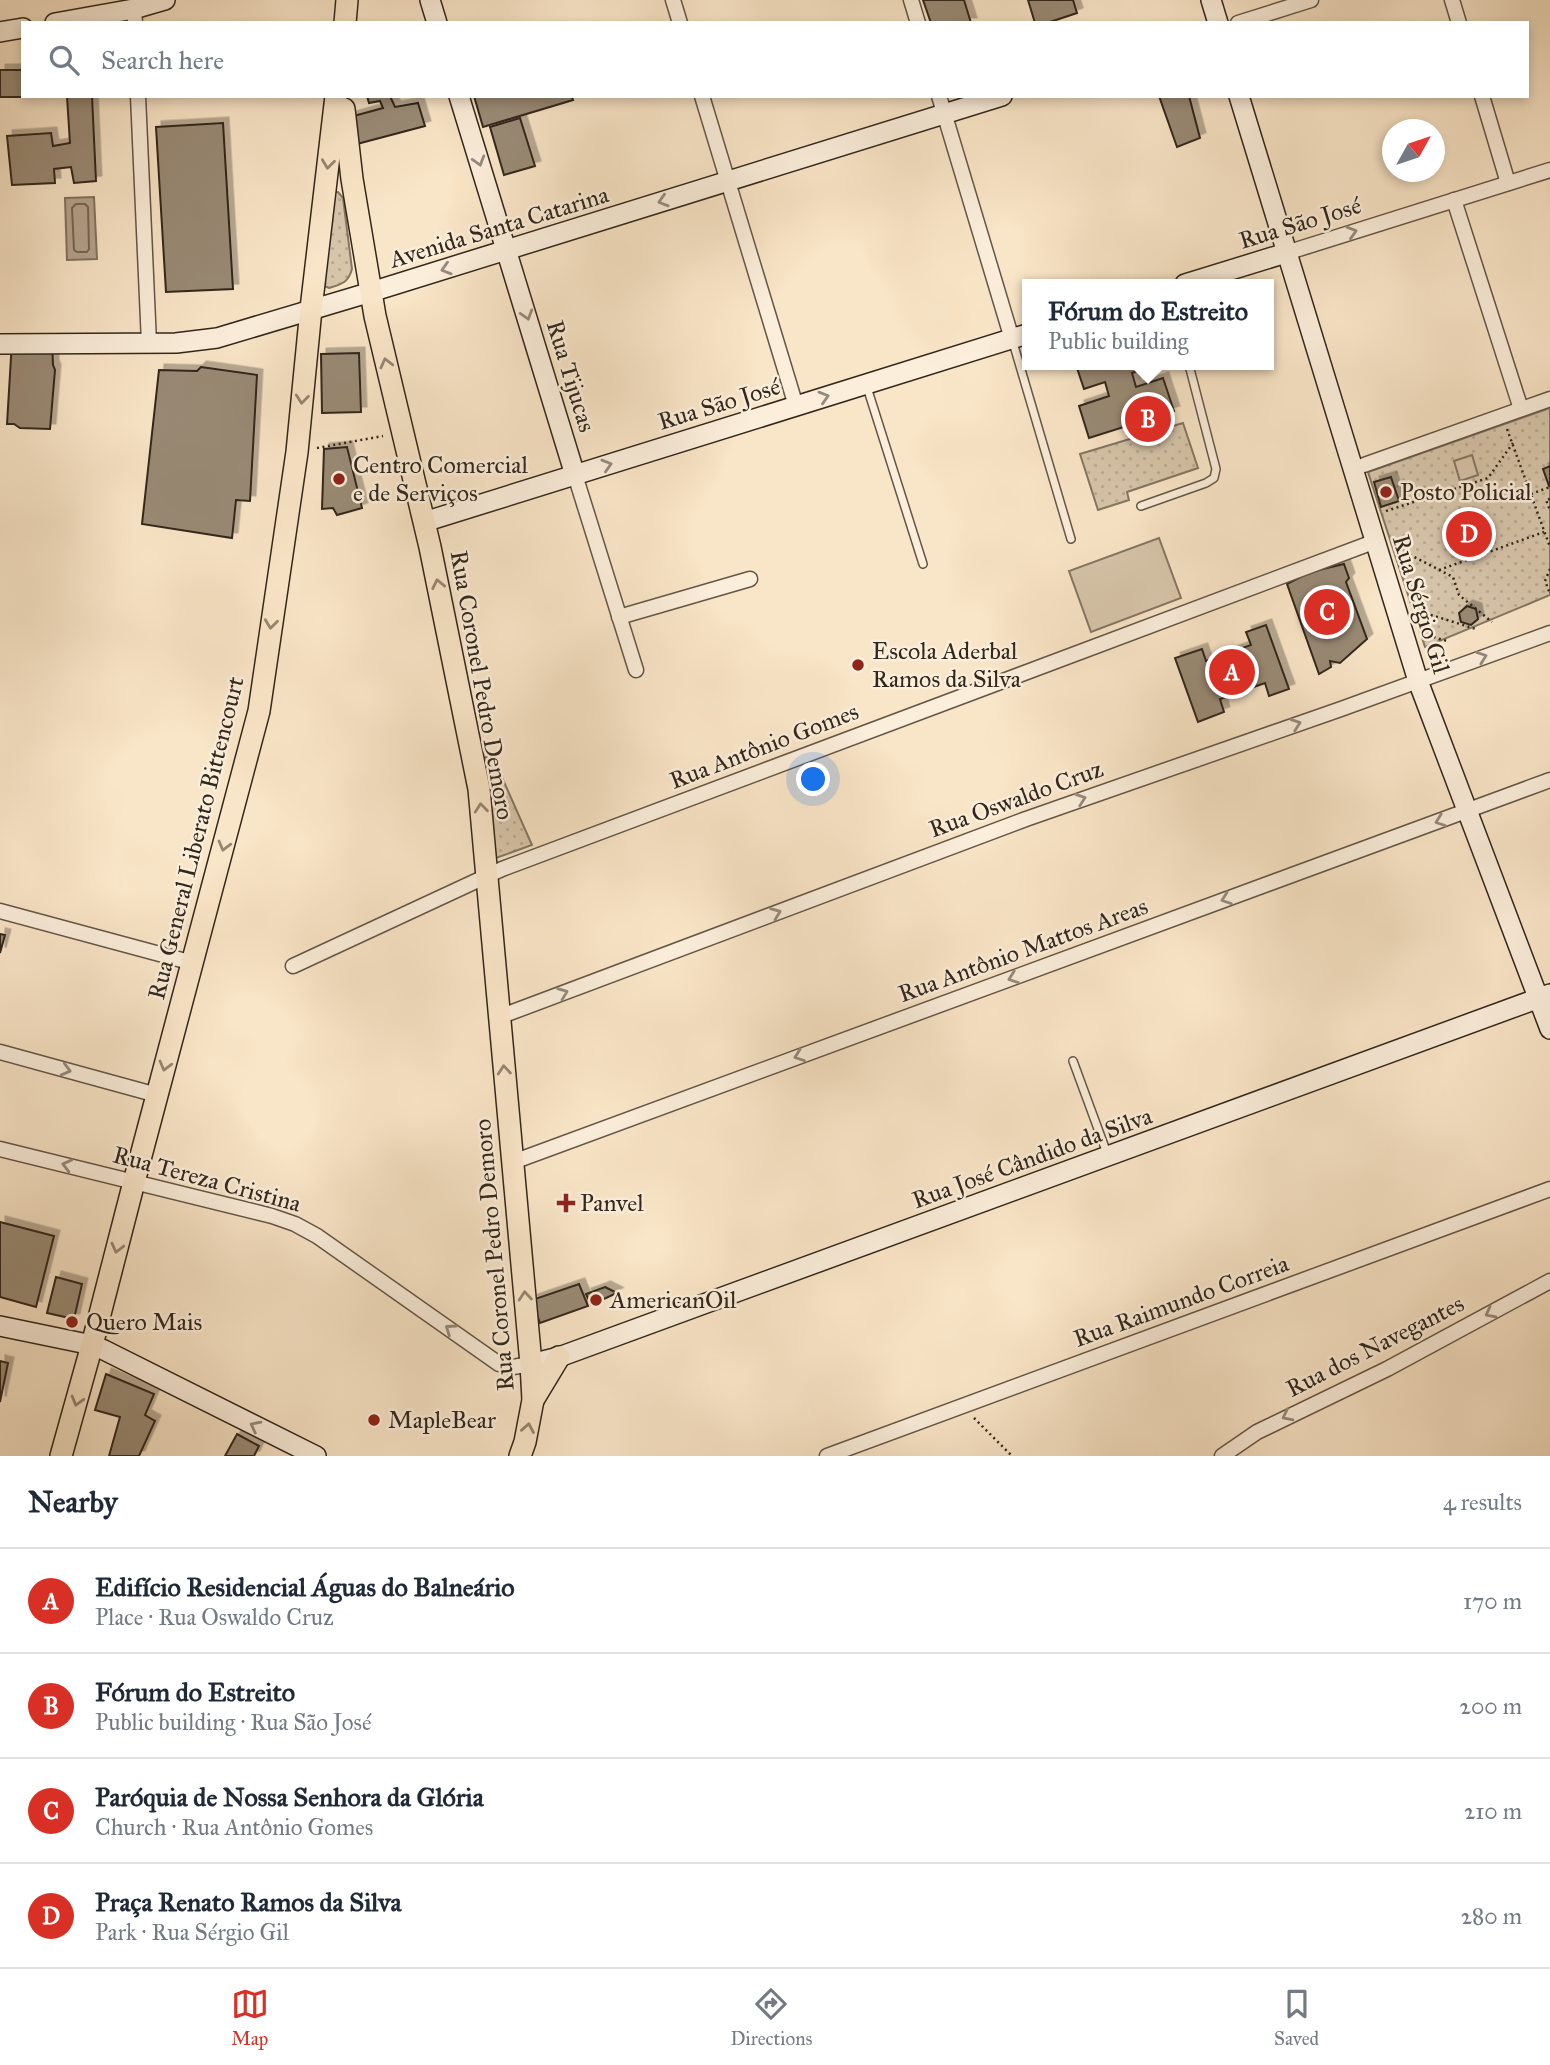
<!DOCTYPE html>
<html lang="en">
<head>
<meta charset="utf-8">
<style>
  body { margin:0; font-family:"IM FELL Great Primer",serif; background:#f2f2f3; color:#1f2937 }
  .compass { position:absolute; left:1382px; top:119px; width:63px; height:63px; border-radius:50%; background:#fff; box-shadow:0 4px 10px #0003; rotate:50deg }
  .you { position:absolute; left:814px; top:780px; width:24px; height:24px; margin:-18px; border:5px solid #fff; border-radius:50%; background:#1a73e8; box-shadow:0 0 0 10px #1a73e833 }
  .badge { display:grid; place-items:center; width:46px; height:46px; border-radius:50%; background:#d93025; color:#fff; font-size:23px; font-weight:700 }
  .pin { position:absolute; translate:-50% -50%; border:4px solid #fff; box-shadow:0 2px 7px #0006 }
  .popup { position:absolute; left:1022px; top:279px; width:252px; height:91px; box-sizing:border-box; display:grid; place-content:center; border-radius:0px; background:#fff; filter:drop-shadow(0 2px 5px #0005); font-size:23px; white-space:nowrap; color:#747a83 }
  .popup b { font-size:26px; color:#1f2937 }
  .popup::after { content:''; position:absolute; left:50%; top:100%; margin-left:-14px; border:14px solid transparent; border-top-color:#fff }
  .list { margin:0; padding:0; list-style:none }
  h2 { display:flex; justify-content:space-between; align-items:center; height:91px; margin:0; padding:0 28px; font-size:30px }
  h2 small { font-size:23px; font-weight:400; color:#747a83 }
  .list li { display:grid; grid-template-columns:46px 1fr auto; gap:21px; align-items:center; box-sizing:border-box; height:105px; padding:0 28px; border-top:2px solid #e0e1e3 }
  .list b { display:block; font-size:26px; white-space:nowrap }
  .list p { margin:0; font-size:23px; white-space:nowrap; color:#747a83 }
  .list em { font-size:23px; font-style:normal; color:#747a83 }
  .icon { flex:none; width:38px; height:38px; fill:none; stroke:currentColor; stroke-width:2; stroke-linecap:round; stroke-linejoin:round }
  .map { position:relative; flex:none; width:1550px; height:1456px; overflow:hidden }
  .search { position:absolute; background:#fff; box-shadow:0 4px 10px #0003; left:21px; right:21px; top:21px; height:77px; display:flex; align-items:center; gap:18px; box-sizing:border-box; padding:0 24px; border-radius:0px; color:#747a83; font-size:26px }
  .sheet { height:511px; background:#fff }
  nav { display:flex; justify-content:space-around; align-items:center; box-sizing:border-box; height:98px; border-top:2px solid #e0e1e3; background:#fff; font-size:19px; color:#747a83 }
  nav a { display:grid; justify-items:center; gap:4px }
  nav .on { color:#d93025 }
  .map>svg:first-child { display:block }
</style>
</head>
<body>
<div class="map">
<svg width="1550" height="1456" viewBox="0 0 1550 1456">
  <defs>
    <pattern id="grass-dots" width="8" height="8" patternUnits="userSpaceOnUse" patternTransform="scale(1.75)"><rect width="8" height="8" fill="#d7c5aa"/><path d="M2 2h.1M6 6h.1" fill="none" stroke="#b9a992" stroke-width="1.8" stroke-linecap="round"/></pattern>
    <filter id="shadow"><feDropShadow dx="5.5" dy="-5.5" stdDeviation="0" flood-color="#0004"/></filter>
  </defs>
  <rect width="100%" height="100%" fill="#f9e5c7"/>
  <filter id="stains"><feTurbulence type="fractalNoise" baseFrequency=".00286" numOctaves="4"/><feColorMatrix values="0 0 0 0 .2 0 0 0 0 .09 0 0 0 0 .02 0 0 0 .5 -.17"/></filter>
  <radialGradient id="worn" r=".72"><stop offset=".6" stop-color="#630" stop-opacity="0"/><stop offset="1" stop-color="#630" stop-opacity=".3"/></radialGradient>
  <g fill="url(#grass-dots)" stroke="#847663" stroke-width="2">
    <path d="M332 192H338L343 198 352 269C348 283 342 284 329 288L322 285Z"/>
    <polygon points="1550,408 1550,595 1425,647 1368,472"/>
    <polygon points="1183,423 1198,468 1127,492 1129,500 1098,510 1080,454"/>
    <polygon points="486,757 493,757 532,845 496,858 482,760"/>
  </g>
  <g fill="#d7c5aa" stroke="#847663" stroke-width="2">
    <polygon points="1472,455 1478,475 1460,481 1454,461"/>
    <polygon points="1159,538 1181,598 1091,632 1069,571"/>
  </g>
  <polygon fill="#b5a48d" stroke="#817260" stroke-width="2" points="94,197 97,259 67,260 65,198"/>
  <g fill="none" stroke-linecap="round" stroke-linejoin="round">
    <polygon stroke="#746654" stroke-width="2" points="76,204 85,204 88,207 89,249 87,252 77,252 74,250 72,208"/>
  </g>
  <g fill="#998a75" stroke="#32271c" stroke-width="2" filter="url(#shadow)">
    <polygon points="923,0 964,0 971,23 931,23"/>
    <polygon points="1028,0 1073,0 1077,13 1047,23 1035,23"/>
    <polygon points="0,70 23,70 23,96 92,96 96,181 74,183 71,167 54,169 55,183 12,185 7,136 51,133 53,146 70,143 67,97 0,97"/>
    <polygon points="367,96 390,96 395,107 418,103 425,126 357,144 350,117 383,108 380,101 369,103"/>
    <polygon points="474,96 572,96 573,100 483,127"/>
    <polygon points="1159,96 1189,96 1200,138 1177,147"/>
    <polygon points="520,118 535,166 504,175 490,127"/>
    <polygon points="223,123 233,289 166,292 156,127"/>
    <polygon points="52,340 53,365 55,370 50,429 20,428 14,424 7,424 12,341"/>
    <polygon points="359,353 361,412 322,413 321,354"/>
    <polygon points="1076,365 1151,365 1151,367 1132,373 1136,387 1163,378 1174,411 1089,438 1079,406 1109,396 1105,382 1084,389"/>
    <polygon points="201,367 257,375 250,501 236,500 232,538 142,524 159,370 197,371"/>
    <polygon points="347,447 362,508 337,515 333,508 322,509 324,449"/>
    <polygon points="1550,466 1550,485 1549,486 1543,469"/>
    <polygon points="1391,477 1399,501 1381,507 1374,482"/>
    <polygon points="1344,564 1349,578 1346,582 1367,639 1340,663 1330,661 1331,667 1319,674 1287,584 1310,572"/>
    <polygon points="1467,606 1476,609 1478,619 1471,625 1461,622 1459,613"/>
    <polygon points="1266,625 1289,689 1269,696 1265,683 1220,699 1224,712 1198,722 1175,658 1202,649 1206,661 1251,645 1246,632"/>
    <polygon points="0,934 5,935 0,953"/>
    <polygon points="0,1222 54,1236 36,1307 0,1297"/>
    <polygon points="56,1277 82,1284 74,1319 47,1313"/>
    <polygon points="579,1284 588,1306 540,1323 532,1300"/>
    <polygon points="605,1287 617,1293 591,1305 586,1294"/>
    <polygon points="0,1361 8,1363 0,1402"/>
    <polygon points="106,1374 154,1394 145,1415 155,1421 139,1456 109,1456 120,1417 95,1410"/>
    <polygon points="237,1434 259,1446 254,1456 225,1456"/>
  </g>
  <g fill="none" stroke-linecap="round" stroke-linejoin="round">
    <defs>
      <g id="lane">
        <polyline points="1012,339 1071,539"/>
        <polyline points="866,384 923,564"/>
        <polyline points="1141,506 1206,483 1214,478 1216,469 1189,365"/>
        <polyline points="1073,1061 1108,1156"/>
      </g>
      <g id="street">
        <polyline points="673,0 680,23"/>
        <polyline points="911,0 918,23"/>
        <polyline points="1452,0 1459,23"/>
        <polyline points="134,9 135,23"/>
        <polyline points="1238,23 1311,0"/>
        <polyline points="138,96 149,343"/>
        <polyline points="702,96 796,406"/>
        <polyline points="939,96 1012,339"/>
        <polyline points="1482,96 1508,183"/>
        <polyline points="1454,200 1521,409"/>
        <polyline points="1286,253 1550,170"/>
        <polyline points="1364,465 1550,399"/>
        <polyline points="575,475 636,670"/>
        <polyline points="619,617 750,579"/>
        <polyline points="0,911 193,963"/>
        <polyline points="293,966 502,869 1376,541"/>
        <polyline points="499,1017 1026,819 1341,709 1550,633"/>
        <polyline points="0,1052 157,1095"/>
        <polyline points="0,1149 272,1216 295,1224 317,1236 499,1364 513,1367 531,1364"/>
        <polyline points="513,1162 1550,780"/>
        <polyline points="827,1456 1550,1189"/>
        <polyline points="1222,1456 1257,1432 1387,1369 1550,1281"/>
      </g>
      <g id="secondary">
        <polyline points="430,0 437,23"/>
        <polyline points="1211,0 1218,23"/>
        <polyline points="55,23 134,9 165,0"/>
        <polyline points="0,32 23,28"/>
        <polyline points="459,96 575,475"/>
        <polyline points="1239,96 1418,681 1550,1029"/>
        <polyline points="1185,284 1286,253"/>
        <polyline points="0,344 176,343 217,338 371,292 1002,96"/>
        <polyline points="424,522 1027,334"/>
        <polyline points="0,1326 92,1345 104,1350 316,1456"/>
        <polyline points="531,1364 559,1357 1550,994"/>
      </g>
      <g id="primary">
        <polyline points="345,23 347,0"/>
        <polyline points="344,109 352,179 375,316 430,547 479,789 531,1364 533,1400 525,1442 520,1456"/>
        <polyline points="533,1400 559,1357"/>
        <polyline points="61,1456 92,1345 134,1182 259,711 297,452 311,309 336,96"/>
      </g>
    </defs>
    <use href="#lane" stroke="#645647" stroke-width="10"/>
    <use href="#street" stroke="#645647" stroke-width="17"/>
    <use href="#secondary" stroke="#32271c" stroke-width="22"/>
    <use href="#primary" stroke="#32271c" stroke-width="24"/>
    <g stroke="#32271c" stroke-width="2.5" stroke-dasharray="2 3.5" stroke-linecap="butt">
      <polyline points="1507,429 1550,547"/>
      <polyline points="317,448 383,436"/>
      <polyline points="1531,494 1550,487"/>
      <polyline points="1550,499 1546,500 1550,510"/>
      <polyline points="1386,511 1488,478 1513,443"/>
      <polyline points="1395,547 1453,577 1459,595 1492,622"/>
      <polyline points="1550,569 1545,581 1550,594"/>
      <polyline points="1439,570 1544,532"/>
      <polyline points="1415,610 1476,629"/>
      <polyline points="1423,634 1447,641"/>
      <polyline points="974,1418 1012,1456"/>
    </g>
    <use href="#lane" stroke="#fbeedb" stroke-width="7"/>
    <use href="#street" stroke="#fbeedb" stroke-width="14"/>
    <use href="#secondary" stroke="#fbeedb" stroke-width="19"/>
    <use href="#primary" stroke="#f9e5c7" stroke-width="21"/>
  </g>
  <defs><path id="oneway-chevron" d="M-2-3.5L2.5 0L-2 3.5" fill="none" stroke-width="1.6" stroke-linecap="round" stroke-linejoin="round" transform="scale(1.75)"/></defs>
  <g stroke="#968a7c">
    <use href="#oneway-chevron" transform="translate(479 161) rotate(73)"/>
    <use href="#oneway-chevron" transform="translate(663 201) rotate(163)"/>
    <use href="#oneway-chevron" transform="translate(1352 232) rotate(-17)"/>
    <use href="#oneway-chevron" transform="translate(446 269) rotate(163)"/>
    <use href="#oneway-chevron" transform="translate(527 315) rotate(73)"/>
    <use href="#oneway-chevron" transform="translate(824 397) rotate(-17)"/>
    <use href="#oneway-chevron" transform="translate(607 465) rotate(-17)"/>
    <use href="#oneway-chevron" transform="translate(1482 657) rotate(-20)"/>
    <use href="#oneway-chevron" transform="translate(1296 724) rotate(-19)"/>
    <use href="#oneway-chevron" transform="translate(1081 799) rotate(-19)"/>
    <use href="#oneway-chevron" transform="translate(1440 821) rotate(160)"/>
    <use href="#oneway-chevron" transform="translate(1226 899) rotate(160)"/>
    <use href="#oneway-chevron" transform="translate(776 913) rotate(-21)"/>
    <use href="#oneway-chevron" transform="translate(1013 978) rotate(160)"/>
    <use href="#oneway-chevron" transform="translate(563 993) rotate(-21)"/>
    <use href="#oneway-chevron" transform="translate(799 1056) rotate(160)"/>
    <use href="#oneway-chevron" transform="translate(66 1070) rotate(15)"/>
    <use href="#oneway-chevron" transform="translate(67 1165) rotate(-166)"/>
    <use href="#oneway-chevron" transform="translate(1490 1313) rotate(152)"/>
    <use href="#oneway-chevron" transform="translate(450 1329) rotate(-145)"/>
    <use href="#oneway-chevron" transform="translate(1287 1416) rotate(153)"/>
    <use href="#oneway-chevron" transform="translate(255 1426) rotate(-153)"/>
  </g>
  <g stroke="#968672">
    <use href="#oneway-chevron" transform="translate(328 164) rotate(97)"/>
    <use href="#oneway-chevron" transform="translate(386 363) rotate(-104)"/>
    <use href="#oneway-chevron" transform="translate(302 399) rotate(96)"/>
    <use href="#oneway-chevron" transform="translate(438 584) rotate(-102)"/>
    <use href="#oneway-chevron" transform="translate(271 624) rotate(97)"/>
    <use href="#oneway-chevron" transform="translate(481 808) rotate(-96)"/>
    <use href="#oneway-chevron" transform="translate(224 846) rotate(105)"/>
    <use href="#oneway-chevron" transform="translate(165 1066) rotate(105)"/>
    <use href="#oneway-chevron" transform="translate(504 1070) rotate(-95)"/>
    <use href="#oneway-chevron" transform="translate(117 1248) rotate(104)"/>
    <use href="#oneway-chevron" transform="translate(525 1296) rotate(-95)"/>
    <use href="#oneway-chevron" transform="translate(77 1401) rotate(106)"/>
    <use href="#oneway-chevron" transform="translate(528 1428) rotate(-80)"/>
  </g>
  <g fill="#8f2418" stroke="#fbeedb" stroke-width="2.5">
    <circle cx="339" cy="479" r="7"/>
    <circle cx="1386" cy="492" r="7"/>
    <circle cx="858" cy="665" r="7"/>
    <path d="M562.5 1192.5h7v7h7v7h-7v7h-7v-7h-7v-7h7z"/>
    <circle cx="596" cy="1300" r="7"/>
    <circle cx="72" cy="1322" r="7"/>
    <circle cx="374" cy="1420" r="7"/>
  </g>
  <g text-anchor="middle" stroke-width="5" stroke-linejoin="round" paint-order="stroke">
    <g font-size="24" fill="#32271c" stroke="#fbeedb">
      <text transform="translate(1300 223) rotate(-17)" y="8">Rua São José</text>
      <text transform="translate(499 227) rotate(-17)" y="8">Avenida Santa Catarina</text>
      <text transform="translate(571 376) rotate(73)" y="8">Rua Tijucas</text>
      <text transform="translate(719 404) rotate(-17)" y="8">Rua São José</text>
      <text transform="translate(1421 604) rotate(73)" y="8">Rua Sérgio Gil</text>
      <text transform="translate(482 685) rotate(80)" y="8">Rua Coronel Pedro Demoro</text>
      <text transform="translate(764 746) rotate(-21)" y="8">Rua Antônio Gomes</text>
      <text transform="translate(1016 799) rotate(-20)" y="8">Rua Oswaldo Cruz</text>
      <text transform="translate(196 838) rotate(-76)" y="8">Rua General Liberato Bittencourt</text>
      <text transform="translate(1023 950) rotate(-20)" y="8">Rua Antônio Mattos Areas</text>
      <text transform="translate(1032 1158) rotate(-20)" y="8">Rua José Cândido da Silva</text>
      <text transform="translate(207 1179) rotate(15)" y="8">Rua Tereza Cristina</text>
      <text transform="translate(494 1255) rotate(-95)" y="8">Rua Coronel Pedro Demoro</text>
      <text transform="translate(1181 1301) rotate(-20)" y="8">Rua Raimundo Correia</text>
      <text transform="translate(1375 1346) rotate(-27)" y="8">Rua dos Navegantes</text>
    </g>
    <g font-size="24" fill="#32271c" stroke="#fbeedb" text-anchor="start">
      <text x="353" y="473">Centro Comercial<tspan x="353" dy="28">e de Serviços</tspan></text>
      <text x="1400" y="500">Posto Policial</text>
      <text x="872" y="659">Escola Aderbal<tspan x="872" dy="28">Ramos da Silva</tspan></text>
      <text x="580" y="1211">Panvel</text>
      <text x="610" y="1308">AmericanOil</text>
      <text x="86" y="1330">Quero Mais</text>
      <text x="388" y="1428">MapleBear</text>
    </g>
  </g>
  <rect width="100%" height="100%" filter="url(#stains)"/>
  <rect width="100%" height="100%" fill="url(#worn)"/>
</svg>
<svg class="compass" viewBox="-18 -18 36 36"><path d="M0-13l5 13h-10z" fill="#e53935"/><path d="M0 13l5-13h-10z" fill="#747a83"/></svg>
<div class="you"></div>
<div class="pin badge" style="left:1232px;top:672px">A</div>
<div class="pin badge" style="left:1148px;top:419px">B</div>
<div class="popup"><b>Fórum do Estreito</b>Public building</div>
<div class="pin badge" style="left:1327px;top:612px">C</div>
<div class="pin badge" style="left:1469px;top:534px">D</div>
<div class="search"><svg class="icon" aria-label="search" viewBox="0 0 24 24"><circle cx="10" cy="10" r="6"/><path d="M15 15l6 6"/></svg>Search here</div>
</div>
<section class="sheet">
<h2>Nearby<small>4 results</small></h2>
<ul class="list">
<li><span class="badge">A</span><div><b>Edifício Residencial Águas do Balneário</b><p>Place · Rua Oswaldo Cruz</p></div><em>170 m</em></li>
<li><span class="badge">B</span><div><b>Fórum do Estreito</b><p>Public building · Rua São José</p></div><em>200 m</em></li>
<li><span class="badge">C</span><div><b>Paróquia de Nossa Senhora da Glória</b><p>Church · Rua Antônio Gomes</p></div><em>210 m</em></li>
<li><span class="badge">D</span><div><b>Praça Renato Ramos da Silva</b><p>Park · Rua Sérgio Gil</p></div><em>280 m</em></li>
</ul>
</section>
<nav>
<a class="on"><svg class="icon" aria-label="map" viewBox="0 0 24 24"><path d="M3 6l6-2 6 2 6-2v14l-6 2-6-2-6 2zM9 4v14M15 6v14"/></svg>Map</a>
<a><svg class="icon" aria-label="directions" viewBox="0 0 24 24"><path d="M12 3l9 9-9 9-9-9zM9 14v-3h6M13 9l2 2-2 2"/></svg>Directions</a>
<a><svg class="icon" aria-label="saved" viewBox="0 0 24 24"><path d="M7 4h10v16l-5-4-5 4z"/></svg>Saved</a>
</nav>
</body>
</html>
